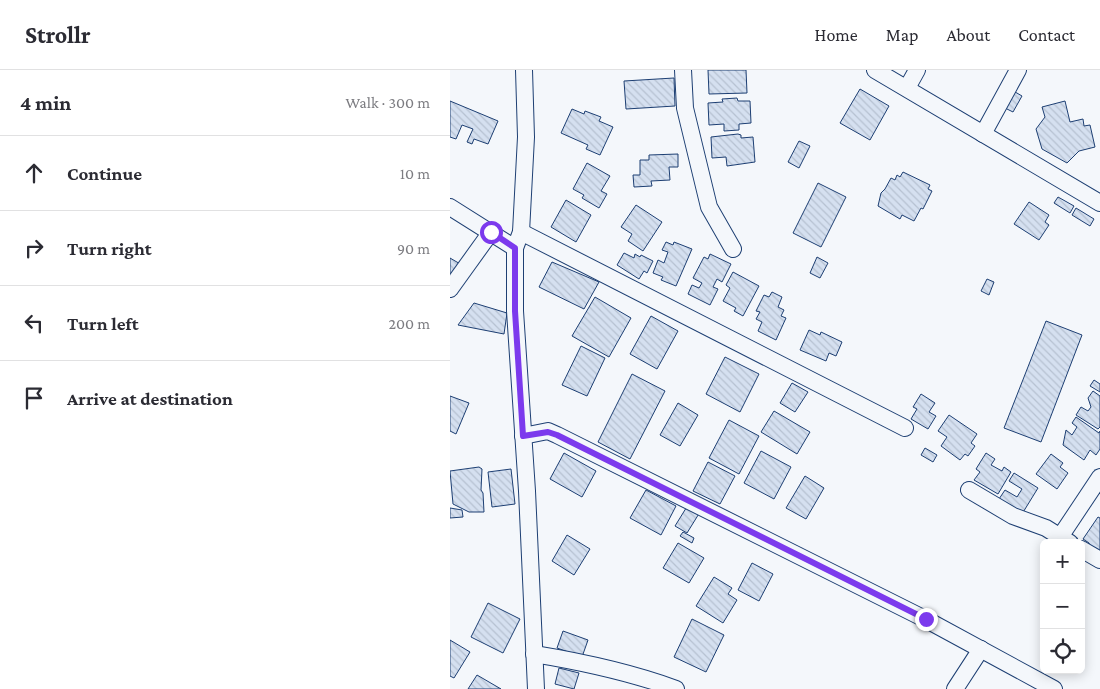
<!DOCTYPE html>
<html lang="en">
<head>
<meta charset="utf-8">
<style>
  body { margin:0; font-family:"Crimson Pro",serif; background:#f2f2f3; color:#2b2b33 }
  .controls { position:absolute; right:15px; bottom:15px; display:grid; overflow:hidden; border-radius:8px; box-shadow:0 2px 12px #0003 }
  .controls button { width:45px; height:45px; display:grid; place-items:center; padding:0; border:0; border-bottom:1px solid #e1e1e2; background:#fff; color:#2b2b33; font:25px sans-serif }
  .stop { position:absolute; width:15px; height:15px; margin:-11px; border:4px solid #7c3aed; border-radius:50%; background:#fff }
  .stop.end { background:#7c3aed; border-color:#fff; box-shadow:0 1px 5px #0008 }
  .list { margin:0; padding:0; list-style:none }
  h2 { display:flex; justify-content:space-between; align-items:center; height:65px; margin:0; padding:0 20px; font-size:21px }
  h2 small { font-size:16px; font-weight:400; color:#7c7c81 }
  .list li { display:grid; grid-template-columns:32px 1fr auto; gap:15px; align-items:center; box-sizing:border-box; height:75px; padding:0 20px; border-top:1px solid #e1e1e2 }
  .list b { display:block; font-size:19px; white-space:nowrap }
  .list em { font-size:16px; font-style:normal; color:#7c7c81 }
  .icon { flex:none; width:28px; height:28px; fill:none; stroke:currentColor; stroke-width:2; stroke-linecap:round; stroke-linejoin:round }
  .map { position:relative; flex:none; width:650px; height:619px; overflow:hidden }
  header { display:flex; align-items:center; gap:30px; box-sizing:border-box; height:70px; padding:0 25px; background:#fff; border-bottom:1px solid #e1e1e2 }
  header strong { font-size:24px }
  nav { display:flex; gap:28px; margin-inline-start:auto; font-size:18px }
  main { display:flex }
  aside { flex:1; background:#fff }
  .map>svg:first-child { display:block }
</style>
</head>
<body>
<header>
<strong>Strollr</strong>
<nav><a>Home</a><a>Map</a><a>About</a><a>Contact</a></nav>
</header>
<main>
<aside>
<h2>4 min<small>Walk · 300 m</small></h2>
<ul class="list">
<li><svg class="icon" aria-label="ahead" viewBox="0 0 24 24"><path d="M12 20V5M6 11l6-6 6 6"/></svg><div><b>Continue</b></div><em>10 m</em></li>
<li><svg class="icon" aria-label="right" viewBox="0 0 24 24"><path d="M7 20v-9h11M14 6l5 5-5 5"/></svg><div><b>Turn right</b></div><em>90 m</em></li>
<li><svg class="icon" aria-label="left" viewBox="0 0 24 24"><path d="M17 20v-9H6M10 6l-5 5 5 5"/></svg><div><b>Turn left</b></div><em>200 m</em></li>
<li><svg class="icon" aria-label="arrive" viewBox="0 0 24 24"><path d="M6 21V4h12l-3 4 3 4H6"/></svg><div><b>Arrive at destination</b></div></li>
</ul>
</aside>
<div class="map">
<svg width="650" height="619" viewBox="0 0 650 619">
  <defs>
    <pattern id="building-back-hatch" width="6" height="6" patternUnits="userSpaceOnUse" patternTransform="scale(1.25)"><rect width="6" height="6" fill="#d5e0f0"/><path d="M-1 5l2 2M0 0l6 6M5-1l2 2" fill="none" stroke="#b6c1d1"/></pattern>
  </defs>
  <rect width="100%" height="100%" fill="#f4f7fb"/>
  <g fill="url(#building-back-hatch)" stroke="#1d3f73">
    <polygon points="258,0 296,0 297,23 259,24"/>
    <polygon points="224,8 225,36 176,39 174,11"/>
    <polygon points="410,19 439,36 420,70 390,53"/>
    <polygon points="560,19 572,26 563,42 551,36"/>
    <polygon points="287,28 288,31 300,31 301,53 289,54 289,60 274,61 274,54 259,55 258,33 273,32 272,29"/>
    <polygon points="0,31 48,51 38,74 24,69 22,74 17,72 23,59 12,55 6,69 0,67"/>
    <polygon points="615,31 620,52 633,49 634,56 640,55 645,77 629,81 617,93 592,79 586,59 595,47 592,37"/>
    <polygon points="122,39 134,44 135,41 151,47 149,51 163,57 150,85 136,79 138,75 111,63"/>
    <polygon points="288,64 291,65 291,68 303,67 305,92 277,96 276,87 262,88 261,67"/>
    <polygon points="349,71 360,76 349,98 338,92"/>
    <polygon points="228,84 228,97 219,97 220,110 201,111 202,116 184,117 183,105 190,105 190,90 199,90 199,85"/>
    <polygon points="137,93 160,106 151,121 157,124 149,138 132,128 134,125 123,119"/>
    <polygon points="453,102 480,115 478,119 482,121 473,139 471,138 464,151 452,145 450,149 428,136 431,123 435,119 441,108 445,110 447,105 450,107"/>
    <polygon points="368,113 396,127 371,177 343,163"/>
    <polygon points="608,127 624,136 620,143 604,133"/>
    <polygon points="116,130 141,145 126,172 101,157"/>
    <polygon points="579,132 599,145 595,152 599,155 589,170 564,154"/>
    <polygon points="186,135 212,152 193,181 178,171 182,164 171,157"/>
    <polygon points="626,138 644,149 640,156 622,145"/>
    <polygon points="216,172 223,175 224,172 242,179 226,216 211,210 213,207 203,203 208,190 214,193 218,182 212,180"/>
    <polygon points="174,183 184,188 185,184 190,187 191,185 203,191 197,203 194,201 189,209 167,195"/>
    <polygon points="260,184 281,194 272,212 267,209 263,217 268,219 260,235 238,224 242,215 249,218 252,213 243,208 254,187 258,189"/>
    <polygon points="367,187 378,193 370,208 360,203"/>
    <polygon points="0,188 12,195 0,211"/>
    <polygon points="102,192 149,212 134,239 89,217"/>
    <polygon points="283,202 309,216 293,246 284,241 286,238 273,231 280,218 276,215"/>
    <polygon points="537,209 544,212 539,225 531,221"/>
    <polygon points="322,222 332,227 328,237 334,240 331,246 336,248 326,270 308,261 312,252 306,249 310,242 306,241 314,225 319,227"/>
    <polygon points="145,227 181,248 159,287 122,266"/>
    <polygon points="24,233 57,243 54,264 8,255"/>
    <polygon points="201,246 228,261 207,299 180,284"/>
    <polygon points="596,251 632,265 591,372 554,358"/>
    <polygon points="359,260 370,265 371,262 392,272 386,286 379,283 376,291 350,280"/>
    <polygon points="131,276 155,288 137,326 112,315"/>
    <polygon points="275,287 309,304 290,342 256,324"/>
    <polygon points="182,304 215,321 180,389 148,372"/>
    <polygon points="644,310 650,314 650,322 640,316"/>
    <polygon points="342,313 358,322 345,342 330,333"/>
    <polygon points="643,321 650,326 650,357 648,359 626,345 631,337 638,341 641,337 638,328"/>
    <polygon points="471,324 485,333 479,342 486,346 478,359 461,349 467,339 463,337"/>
    <polygon points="0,326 19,333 6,364 0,361"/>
    <polygon points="228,333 248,345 230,376 210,365"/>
    <polygon points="324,341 360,362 347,384 311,362"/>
    <polygon points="499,345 527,364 521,373 525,376 518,386 515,384 510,390 491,376 497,367 488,361"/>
    <polygon points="626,347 649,363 650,361 650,379 646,385 640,380 634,390 613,375 616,360 622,365 627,357 622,353"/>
    <polygon points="279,350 309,366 289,404 259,388"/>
    <polygon points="475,378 487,385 483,392 471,385"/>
    <polygon points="311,381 341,397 324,429 294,413"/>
    <polygon points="114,383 146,401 132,427 100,409"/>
    <polygon points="536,383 545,389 541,395 552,401 554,397 561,402 548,424 524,410 530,402 526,399"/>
    <polygon points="601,384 613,393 610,397 618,403 607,419 586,404"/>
    <polygon points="258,392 285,406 270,434 243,421"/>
    <polygon points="29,397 32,399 31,420 33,423 34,442 19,442 3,434 0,401"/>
    <polygon points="61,399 65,434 42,437 38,402"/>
    <polygon points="564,403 588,418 572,444 549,429 555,420 567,427 572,419 559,411"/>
    <polygon points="355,406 374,418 356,449 336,438"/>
    <polygon points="196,420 226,436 211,465 180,448"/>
    <polygon points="238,435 250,442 237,463 225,456"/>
    <polygon points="0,438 12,440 13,447 0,448"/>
    <polygon points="648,447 650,448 650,485 641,479 639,473 633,469"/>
    <polygon points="233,462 244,468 242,473 230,466"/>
    <polygon points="117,465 140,479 124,505 102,491"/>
    <polygon points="228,473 254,488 239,513 213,498"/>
    <polygon points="302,493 323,504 309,531 288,520"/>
    <polygon points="264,507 282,518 278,524 287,530 273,553 246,536"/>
    <polygon points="38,533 70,549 53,583 21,567"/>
    <polygon points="242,549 274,565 256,602 224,587"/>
    <polygon points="113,561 138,570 132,587 107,578"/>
    <polygon points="0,570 20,582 4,608 0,606"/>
    <polygon points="109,598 129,603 124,619 105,614"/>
    <polygon points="27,605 51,619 18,619"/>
  </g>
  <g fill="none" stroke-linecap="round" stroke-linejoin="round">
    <defs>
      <g id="minor">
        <polyline points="74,0 76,67 71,162 65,178 65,241 77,421 86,619"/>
        <polyline points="233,0 235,38 259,137 283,179"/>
        <polyline points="425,0 650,133"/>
        <polyline points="457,18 467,0"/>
        <polyline points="533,64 568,0"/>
        <polyline points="0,137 65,178"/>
        <polyline points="71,162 455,358"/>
        <polyline points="0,219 41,162"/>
        <polyline points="73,366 98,361 107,365 475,549 604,619"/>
        <polyline points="519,420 563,446 596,458 620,473"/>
        <polyline points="610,467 650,407"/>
        <polyline points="631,479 650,490"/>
        <path d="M84 584C133 592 180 602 226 619"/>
        <polyline points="505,619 531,579"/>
      </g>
    </defs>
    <use href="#minor" stroke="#1d3f73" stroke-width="18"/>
    <use href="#minor" stroke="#f4f7fb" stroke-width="16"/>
  </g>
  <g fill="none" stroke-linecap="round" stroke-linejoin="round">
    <polyline stroke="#7c3aed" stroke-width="6" points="41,162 65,178 65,241 73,366 98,362 107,365 476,549"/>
  </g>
</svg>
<div class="controls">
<button>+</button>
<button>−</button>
<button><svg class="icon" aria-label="locate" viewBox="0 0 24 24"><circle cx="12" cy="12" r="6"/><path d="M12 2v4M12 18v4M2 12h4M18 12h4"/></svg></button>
</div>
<div class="stop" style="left:41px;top:162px"></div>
<div class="stop end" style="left:476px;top:549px"></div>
</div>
</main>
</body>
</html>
